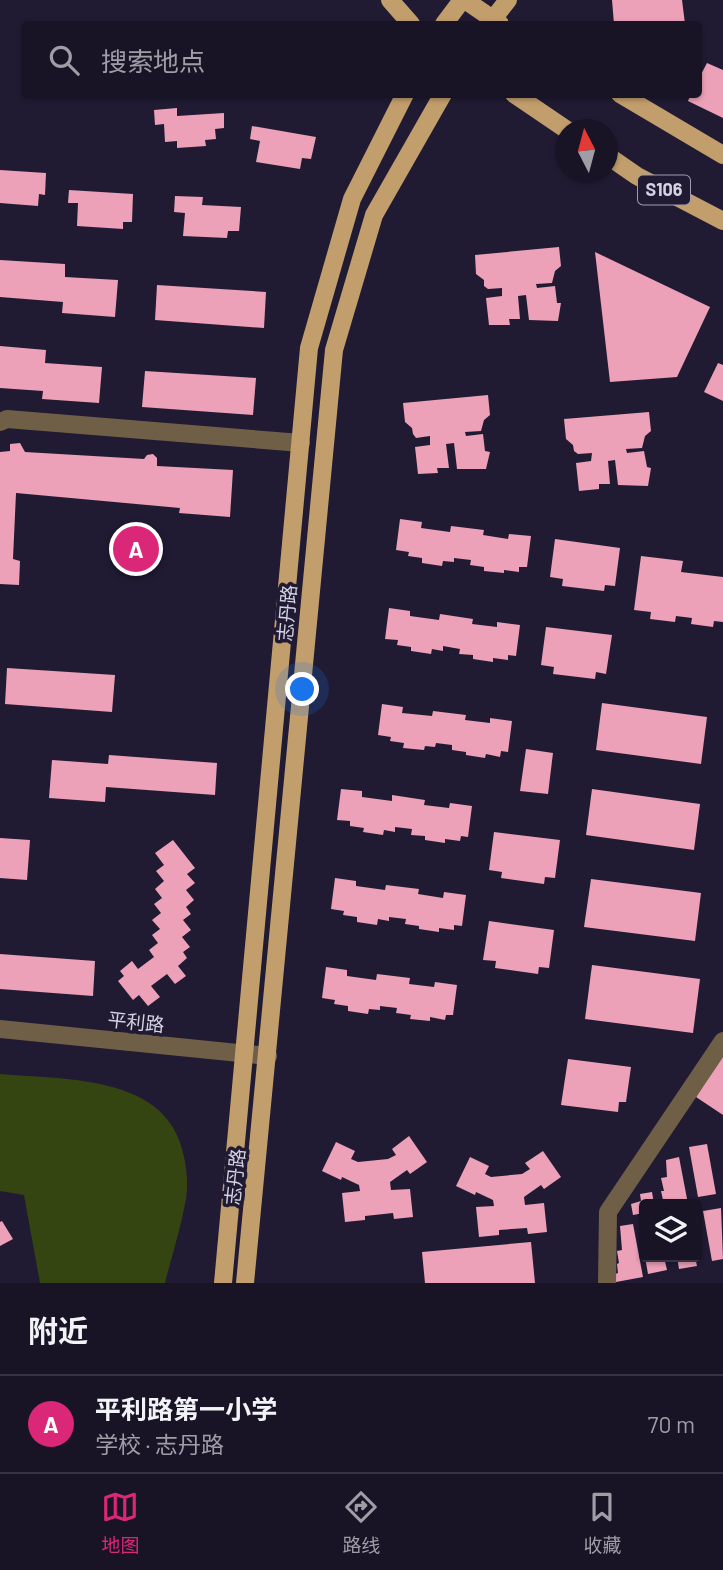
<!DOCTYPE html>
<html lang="zh">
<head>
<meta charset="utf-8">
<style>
  body { margin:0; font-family:Barlow,"Noto Sans SC",sans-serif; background:#252132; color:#f1f3f6 }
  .controls { position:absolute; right:21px; bottom:21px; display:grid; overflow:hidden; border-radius:7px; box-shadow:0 2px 5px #0004 }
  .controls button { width:63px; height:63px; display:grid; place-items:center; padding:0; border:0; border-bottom:2px solid #363343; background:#181426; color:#f1f3f6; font:35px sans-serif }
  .compass { position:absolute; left:555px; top:119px; width:63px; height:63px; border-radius:50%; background:#181426; box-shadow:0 2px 5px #0004; rotate:354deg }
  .you { position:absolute; left:303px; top:690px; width:24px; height:24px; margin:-18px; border:5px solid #fff; border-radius:50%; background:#1a73e8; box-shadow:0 0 0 10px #1a73e833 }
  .badge { display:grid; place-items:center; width:46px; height:46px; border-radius:50%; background:#db2777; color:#fff; font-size:23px; font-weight:700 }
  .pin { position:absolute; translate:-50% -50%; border:4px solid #fff; box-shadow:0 2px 7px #0006 }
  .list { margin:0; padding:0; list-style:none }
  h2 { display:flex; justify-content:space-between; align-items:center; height:91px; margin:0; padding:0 28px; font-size:30px }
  h2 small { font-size:23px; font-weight:400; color:#9f9ea7 }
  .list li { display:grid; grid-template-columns:46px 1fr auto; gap:21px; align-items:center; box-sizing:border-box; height:98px; padding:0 28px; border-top:2px solid #363343 }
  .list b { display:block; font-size:26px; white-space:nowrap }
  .list p { margin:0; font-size:23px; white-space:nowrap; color:#9f9ea7 }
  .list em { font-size:23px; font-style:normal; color:#9f9ea7 }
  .icon { flex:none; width:38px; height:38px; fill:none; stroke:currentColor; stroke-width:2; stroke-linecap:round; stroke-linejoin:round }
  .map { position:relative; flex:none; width:723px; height:1283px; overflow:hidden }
  .search { position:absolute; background:#181426; box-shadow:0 2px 5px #0004; left:21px; right:21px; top:21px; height:77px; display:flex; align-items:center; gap:18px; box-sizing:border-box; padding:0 24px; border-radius:7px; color:#9f9ea7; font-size:26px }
  .sheet { height:189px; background:#181426 }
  nav { display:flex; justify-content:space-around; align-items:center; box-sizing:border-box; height:98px; border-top:2px solid #363343; background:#181426; font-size:19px; color:#9f9ea7 }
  nav a { display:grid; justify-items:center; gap:4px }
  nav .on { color:#db2777 }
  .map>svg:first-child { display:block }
</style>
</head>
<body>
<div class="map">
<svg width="723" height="1283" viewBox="0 0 723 1283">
  <rect width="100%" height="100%" fill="#201b33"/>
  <path fill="#344512" d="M0 1074C66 1080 169 1074 184 1157 187 1170 188 1186 186 1199 181 1227 172 1255 165 1283H40L24 1195 0 1191Z"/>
  <g fill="#eca1b8">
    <polygon points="612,0 682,0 685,24 614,24"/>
    <polygon points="707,63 723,70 723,118 688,101 691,94 698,94 698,80"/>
    <polygon points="177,108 177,116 224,113 224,128 215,129 216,139 205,140 206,146 177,148 177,141 165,142 164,124 155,125 154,110"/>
    <polygon points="252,126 316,137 311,159 302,158 300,169 256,162 260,141 250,139"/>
    <polygon points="0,170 46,173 45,195 39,194 38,206 0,203"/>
    <polygon points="69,190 133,194 132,222 123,222 123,229 77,226 78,203 68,203"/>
    <polygon points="175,196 203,197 202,205 241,207 239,231 228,231 227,238 183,236 185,213 174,212"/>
    <polygon points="559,247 561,266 555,271 552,283 536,284 537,288 555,286 557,303 561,303 558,321 529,320 526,295 518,296 520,319 509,319 510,325 489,325 486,298 502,296 502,288 488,289 484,286 484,280 476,274 475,255"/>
    <polygon points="595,252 710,307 677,377 610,382"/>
    <polygon points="0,260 65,264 65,277 118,280 115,317 62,313 63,302 0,297"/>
    <polygon points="157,285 266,292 264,328 155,320"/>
    <polygon points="0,346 46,350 45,363 102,367 99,403 42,399 43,391 0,388"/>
    <polygon points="718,363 723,365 723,401 704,392"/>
    <polygon points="145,371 256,378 253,415 142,407"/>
    <polygon points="488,395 490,415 484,420 481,431 465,432 466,436 483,434 485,451 490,452 486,469 457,469 454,443 446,444 449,468 437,468 438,473 418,474 415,447 430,445 430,436 416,438 413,434 412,428 405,422 403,403"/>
    <polygon points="649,412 651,431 645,436 642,448 626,449 627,453 644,451 647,467 651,468 648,486 618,485 615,460 608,461 610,484 599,484 599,489 579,491 576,463 591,461 592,453 578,454 574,451 573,445 566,439 564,419"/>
    <polygon points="20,443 25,452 144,459 147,455 153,454 157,458 157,466 233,470 230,517 179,513 180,508 16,493 13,559 20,561 19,585 0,584 0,452 10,451 10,444"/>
    <polygon points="400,519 422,522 421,528 450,532 451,526 484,530 483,535 508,539 509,534 531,536 527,567 519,567 519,572 504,570 504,573 484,571 484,567 470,565 471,560 454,558 454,562 443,561 442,566 422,563 422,558 408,556 409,552 396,550"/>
    <polygon points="555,539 620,548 615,586 605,585 604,591 562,586 563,579 550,577"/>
    <polygon points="641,556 683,561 681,572 723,577 723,622 714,621 713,627 691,624 692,618 676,616 675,622 650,619 651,612 634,610"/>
    <polygon points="389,608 410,611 410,616 439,620 440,614 473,619 472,624 497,627 497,622 520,625 516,656 508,655 508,660 493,658 493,662 473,659 473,655 459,654 460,649 443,646 443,651 432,649 431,654 411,651 411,647 397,645 398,640 385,639"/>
    <polygon points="546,627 612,635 606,674 596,672 595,679 553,674 554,667 541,665"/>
    <polygon points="7,668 115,675 112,712 5,704"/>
    <polygon points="602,703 707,717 701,764 596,750"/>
    <polygon points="382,704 403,707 402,713 432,716 433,711 466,715 465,720 490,723 490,718 512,721 508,752 501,751 500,757 486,754 485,758 466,755 466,752 452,750 452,745 436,743 435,747 425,746 424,750 403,748 404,743 390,741 391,737 378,735"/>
    <polygon points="526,749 553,753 548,794 520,791"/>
    <polygon points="109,755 217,763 215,795 106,787 105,802 49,798 52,760 108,764"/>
    <polygon points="341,789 362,791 362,797 392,801 392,795 425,800 424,805 449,808 450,803 472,806 468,837 461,836 460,841 445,839 445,843 425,840 425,836 411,835 412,829 395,827 395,832 384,830 383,835 363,832 364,828 350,826 350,821 337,820"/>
    <polygon points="592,789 700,804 694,850 586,835"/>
    <polygon points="494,832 560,840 555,878 545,877 544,884 501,878 502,872 489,870"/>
    <polygon points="0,838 30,840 27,880 0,878"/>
    <polygon points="173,840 195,868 187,874 195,883 186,890 194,900 186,907 191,914 183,920 191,930 182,937 190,947 183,952 187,958 178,966 186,976 175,984 167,974 151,986 160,997 148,1006 139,995 133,1000 118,981 124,976 120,971 132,961 138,969 154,957 149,950 158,943 152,935 160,929 152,920 161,913 154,904 162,898 155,889 164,881 156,871 164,865 155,853"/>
    <polygon points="335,878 356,881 356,886 385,890 386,885 419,889 418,894 443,898 444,892 466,895 462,926 454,925 454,930 439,928 439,932 419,929 419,926 405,924 406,919 389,917 389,921 378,919 377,925 357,922 357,917 343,915 344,911 331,909"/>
    <polygon points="591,879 701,893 695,941 584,927"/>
    <polygon points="489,921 554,930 549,968 539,967 538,974 495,968 496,961 483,960"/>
    <polygon points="0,954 95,961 93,996 0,989"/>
    <polygon points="592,965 700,979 693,1033 585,1019"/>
    <polygon points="326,967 347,970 347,976 376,980 377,974 410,978 409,984 434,987 435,982 457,985 453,1015 446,1015 445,1020 430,1017 430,1021 410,1019 411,1015 396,1013 397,1008 380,1006 380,1010 369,1009 368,1014 348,1011 348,1006 334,1004 335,1000 322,998"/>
    <polygon points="723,1055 723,1115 696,1097"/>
    <polygon points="568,1059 631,1067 626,1102 619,1102 618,1112 561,1105"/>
    <polygon points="409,1136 427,1162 410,1174 407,1170 390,1182 391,1190 410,1189 413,1217 394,1219 393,1213 365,1216 365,1220 345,1222 342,1193 360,1191 359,1185 342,1177 341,1180 322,1171 336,1142 355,1151 351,1159 358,1162 388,1159 396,1155 392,1149"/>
    <polygon points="707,1144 716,1194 698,1197 689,1147"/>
    <polygon points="543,1151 561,1177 544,1189 541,1185 524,1197 525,1205 544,1203 547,1232 528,1234 527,1228 499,1230 499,1235 479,1237 476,1207 494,1206 493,1200 476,1192 475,1195 456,1186 470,1157 489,1166 485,1174 491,1177 522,1174 530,1169 525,1163"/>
    <polygon points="679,1157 688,1204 660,1204 659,1201 663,1200 661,1191 664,1191 661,1178 667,1177 666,1160"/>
    <polygon points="652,1192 654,1204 644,1204 644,1213 633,1215 631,1204 641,1201 640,1194"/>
    <polygon points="721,1208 723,1259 712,1261 703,1211"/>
    <polygon points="2,1221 13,1239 0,1246 0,1222"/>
    <polygon points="644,1222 644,1244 643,1244 639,1223"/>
    <polygon points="633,1224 643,1277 616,1282 615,1274 618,1273 617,1264 619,1263 617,1251 622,1250 620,1226"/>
    <polygon points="531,1242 535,1283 425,1283 422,1252"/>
    <polygon points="645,1257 664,1257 667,1270 648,1274"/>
    <polygon points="677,1257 695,1257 697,1266 679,1269"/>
  </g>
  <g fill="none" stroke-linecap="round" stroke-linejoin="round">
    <g stroke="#705f47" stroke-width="18">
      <polyline points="0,422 7,419 301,443"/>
      <polyline points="0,1029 268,1056"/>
      <polyline points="607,1283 608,1212 723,1041"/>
    </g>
    <g stroke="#c29e6c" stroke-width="18">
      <polyline points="390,0 411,24"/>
      <polyline points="465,0 500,24"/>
      <polyline points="444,24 462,0"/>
      <polyline points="489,24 508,0"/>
      <polyline points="514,94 567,130"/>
      <polyline points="620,94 723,155"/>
      <polyline points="608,156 637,176 723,221"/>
      <polyline points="223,1283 309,348 352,199 405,94"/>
      <polyline points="245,1283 334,350 374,215 443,94"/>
    </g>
  </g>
  <g text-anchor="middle" stroke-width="7" stroke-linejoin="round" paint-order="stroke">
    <rect fill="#201b33" stroke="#9f9cae" stroke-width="2" x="638" y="175.5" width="52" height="29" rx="5"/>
    <g font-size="18" font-weight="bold" fill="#d5d3e3">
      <text x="664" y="196">S106</text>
    </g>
    <g font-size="19" fill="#d5d3e3" stroke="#201b33">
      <text transform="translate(287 613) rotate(-85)" y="7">志丹路</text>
      <text transform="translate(136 1022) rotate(6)" y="7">平利路</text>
      <text transform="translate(235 1177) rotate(-84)" y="7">志丹路</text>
    </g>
  </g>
</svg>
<div class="controls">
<button><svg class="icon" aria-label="layers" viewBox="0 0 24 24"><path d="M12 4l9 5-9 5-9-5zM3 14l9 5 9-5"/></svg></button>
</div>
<svg class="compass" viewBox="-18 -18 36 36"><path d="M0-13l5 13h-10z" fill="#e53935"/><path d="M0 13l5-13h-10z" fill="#9f9ea7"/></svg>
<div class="you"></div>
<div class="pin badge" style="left:136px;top:549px">A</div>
<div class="search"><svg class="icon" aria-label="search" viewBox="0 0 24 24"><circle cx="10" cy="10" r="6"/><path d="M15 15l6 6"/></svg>搜索地点</div>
</div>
<section class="sheet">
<h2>附近<small></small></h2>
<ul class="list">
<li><span class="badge">A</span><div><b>平利路第一小学</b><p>学校 · 志丹路</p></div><em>70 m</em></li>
</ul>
</section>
<nav>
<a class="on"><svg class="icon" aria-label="map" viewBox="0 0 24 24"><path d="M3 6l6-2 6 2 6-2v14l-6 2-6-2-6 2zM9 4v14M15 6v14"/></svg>地图</a>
<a><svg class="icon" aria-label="directions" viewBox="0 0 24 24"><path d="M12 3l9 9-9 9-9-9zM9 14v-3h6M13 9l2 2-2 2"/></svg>路线</a>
<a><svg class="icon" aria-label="saved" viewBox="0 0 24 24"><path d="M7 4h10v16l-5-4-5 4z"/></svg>收藏</a>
</nav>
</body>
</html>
